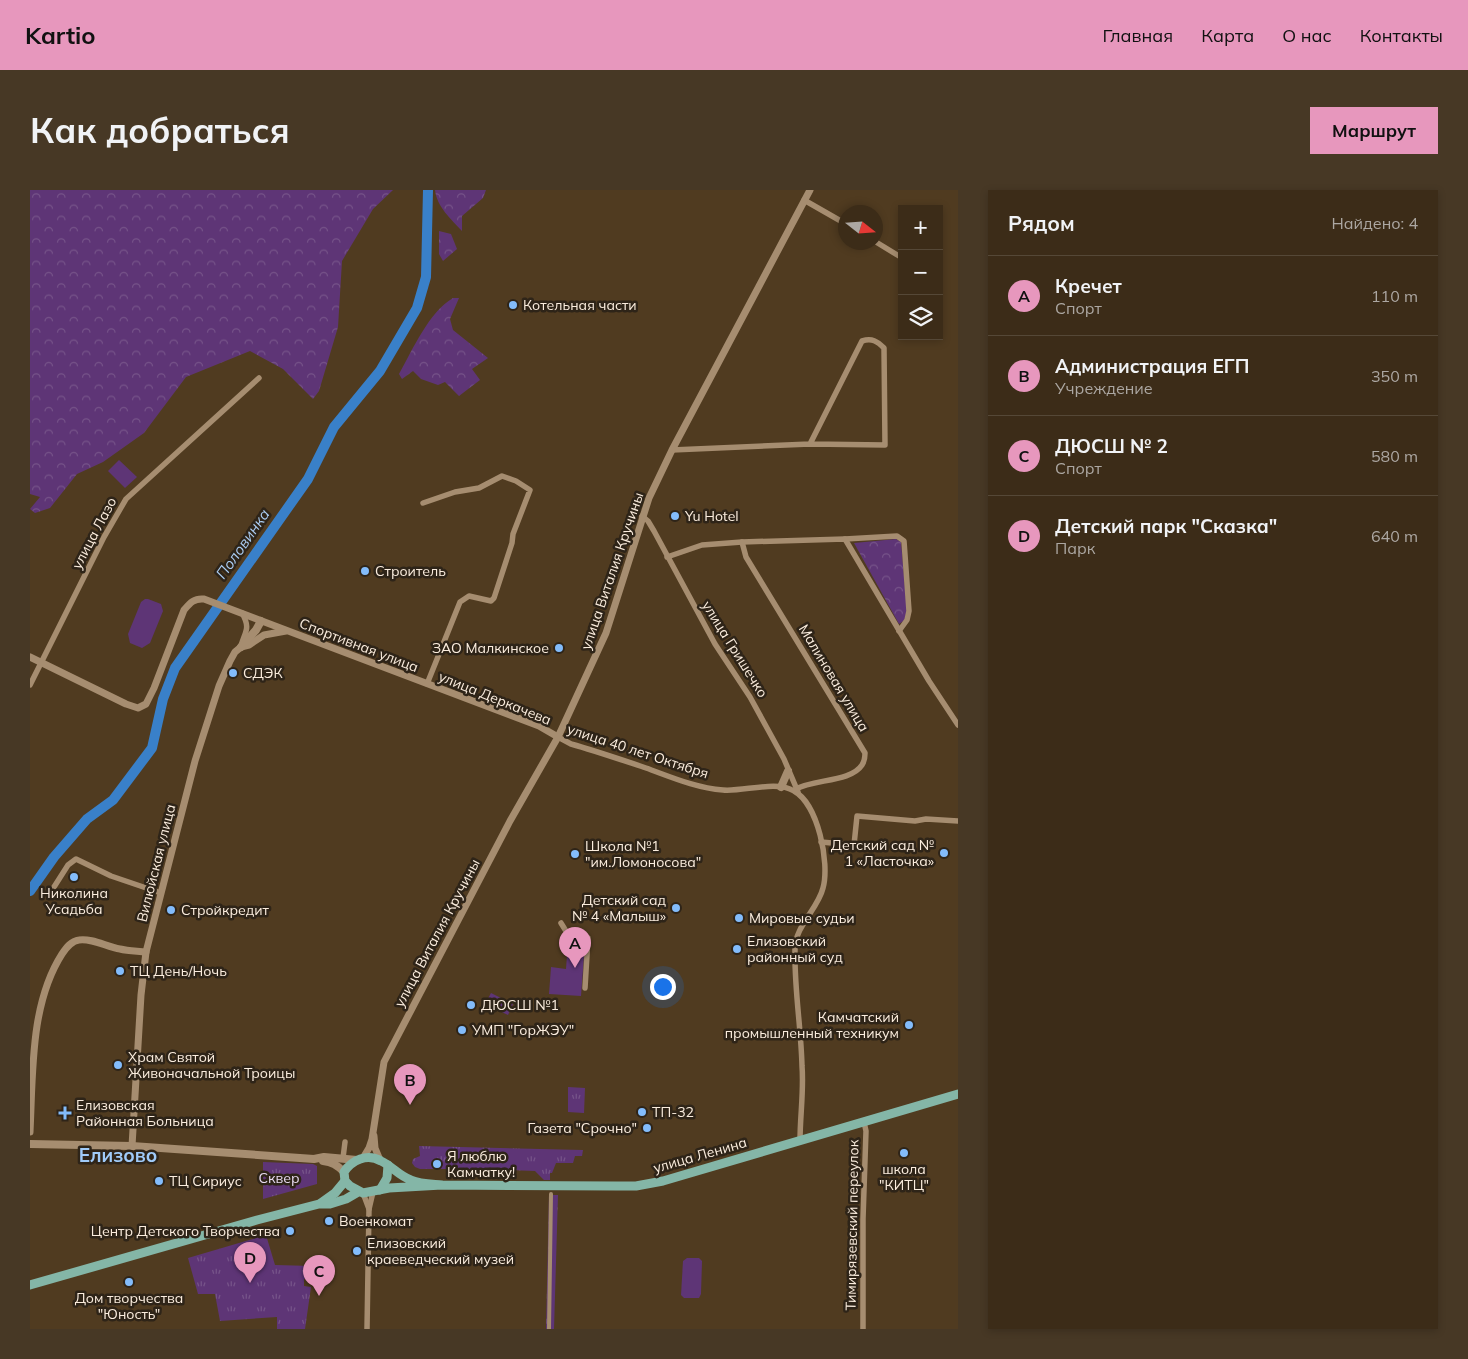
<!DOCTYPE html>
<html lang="ru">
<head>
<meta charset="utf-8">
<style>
  body { margin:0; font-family:Mulish,sans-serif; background:#473825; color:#f1f3f6 }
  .controls { position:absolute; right:15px; top:15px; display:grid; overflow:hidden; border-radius:0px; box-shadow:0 2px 8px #0003 }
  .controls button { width:45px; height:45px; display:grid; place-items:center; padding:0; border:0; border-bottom:1px solid #554837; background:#3c2c18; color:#f1f3f6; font:25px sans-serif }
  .compass { position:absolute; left:808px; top:15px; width:45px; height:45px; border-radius:50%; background:#3c2c18; box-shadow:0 2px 8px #0003; rotate:107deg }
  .you { position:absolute; left:632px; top:796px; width:18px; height:18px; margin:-12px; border:4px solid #fff; border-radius:50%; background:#1a73e8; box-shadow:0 0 0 8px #1a73e833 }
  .badge { display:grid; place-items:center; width:32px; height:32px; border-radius:50%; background:#e797bd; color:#111; font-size:16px; font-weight:700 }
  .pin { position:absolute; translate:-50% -41px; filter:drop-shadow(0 1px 2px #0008) }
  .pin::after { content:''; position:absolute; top:26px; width:18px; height:15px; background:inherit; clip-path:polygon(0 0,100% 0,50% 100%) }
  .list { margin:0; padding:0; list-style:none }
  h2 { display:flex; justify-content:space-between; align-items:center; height:65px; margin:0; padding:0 20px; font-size:21px }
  h2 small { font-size:16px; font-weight:400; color:#aca7a2 }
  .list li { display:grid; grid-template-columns:32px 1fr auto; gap:15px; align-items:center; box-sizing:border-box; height:80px; padding:0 20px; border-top:1px solid #554837 }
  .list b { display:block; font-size:19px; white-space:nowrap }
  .list p { margin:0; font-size:16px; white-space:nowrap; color:#aca7a2 }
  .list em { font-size:16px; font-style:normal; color:#aca7a2 }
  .icon { flex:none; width:28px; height:28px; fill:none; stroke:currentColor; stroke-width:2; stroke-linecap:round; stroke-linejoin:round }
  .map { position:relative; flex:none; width:928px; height:1139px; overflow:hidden; border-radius:0px }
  header { display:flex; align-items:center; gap:30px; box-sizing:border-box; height:70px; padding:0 25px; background:#e797bd; color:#111 }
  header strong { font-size:24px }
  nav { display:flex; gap:28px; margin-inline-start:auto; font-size:18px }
  .intro { display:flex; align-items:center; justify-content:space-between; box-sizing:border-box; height:120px; padding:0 30px }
  h1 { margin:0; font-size:35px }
  .button { padding:12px 22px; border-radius:0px; background:#e797bd; color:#111; font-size:18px; font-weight:700 }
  main { display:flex; gap:30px; padding:0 30px }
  aside { flex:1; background:#3c2c18; border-radius:0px; box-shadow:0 2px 8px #0003 }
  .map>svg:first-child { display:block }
</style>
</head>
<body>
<header>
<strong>Kartio</strong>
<nav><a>Главная</a><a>Карта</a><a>О нас</a><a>Контакты</a></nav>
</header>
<div class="intro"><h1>Как добраться</h1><a class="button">Маршрут</a></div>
<main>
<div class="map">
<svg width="928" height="1139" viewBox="0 0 928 1139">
  <defs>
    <pattern id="grass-tufts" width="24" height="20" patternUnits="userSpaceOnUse" patternTransform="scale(1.25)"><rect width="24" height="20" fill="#5e3576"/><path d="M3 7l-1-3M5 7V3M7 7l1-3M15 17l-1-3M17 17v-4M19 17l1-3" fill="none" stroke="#765389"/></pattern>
    <pattern id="forest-crowns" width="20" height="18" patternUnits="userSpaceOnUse" patternTransform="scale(1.25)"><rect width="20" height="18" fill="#5e3576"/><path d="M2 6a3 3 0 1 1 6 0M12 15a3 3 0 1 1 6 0" fill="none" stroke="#765389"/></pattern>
  </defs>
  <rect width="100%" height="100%" fill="#503b20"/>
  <g fill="url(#grass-tufts)">
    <polygon points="538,897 555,898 554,923 538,922"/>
    <polygon points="389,956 553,960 552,966 545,966 543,973 526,973 522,983 520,983 520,990 514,990 505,981 454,979 448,982 442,979 390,979 385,977 382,973 383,969 390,966"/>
    <polygon points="233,972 283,974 287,976 287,994 233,1009"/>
    <polygon points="519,1005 528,1005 524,1139 516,1139"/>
    <polygon points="236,1045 245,1075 282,1076 280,1089 274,1089 274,1096 281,1097 275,1139 247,1139 247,1127 190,1131 185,1104 168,1104 158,1068"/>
  </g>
  <g fill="url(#forest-crowns)">
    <polygon points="0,0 363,0 343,19 312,71 308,137 289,201 283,209 253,179 220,161 156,187 114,243 73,272 47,284 20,318 5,323 0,319 10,307 0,304"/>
    <path d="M405 0H456L453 8 432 26V41C421 29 407 17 405 0Z"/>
    <polygon points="409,41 421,44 427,59 413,71 409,64"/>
    <path d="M423 108H429L420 129 423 140 458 168 442 179 450 190 429 206 415 192 408 195 391 189 383 181 372 189 369 184C383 159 399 122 423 108Z"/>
    <polygon points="866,349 871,352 877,420 875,430 869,434 824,353"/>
  </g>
  <g fill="#5e3576">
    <polygon points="89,270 107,287 95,298 78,281"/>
    <polygon points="115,409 118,409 131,414 133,421 120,453 112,458 100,453 98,444 111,412"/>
    <polygon points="538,751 555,752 551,806 519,804 521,777 536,779"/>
    <polygon points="461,803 483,814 478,825 455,814"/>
    <polygon points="657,1068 669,1068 672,1071 671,1104 669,1108 654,1108 651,1105 653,1071"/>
  </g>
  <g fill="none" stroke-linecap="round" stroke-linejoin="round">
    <polyline stroke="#3980c9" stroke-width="10" points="0,701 24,667 57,629 83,610 122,558 133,509 145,478 278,289 304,237 350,181 387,118 396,87 398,0"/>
    <polyline stroke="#a68d70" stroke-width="4" points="519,1139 521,1004"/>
    <g stroke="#a68d70" stroke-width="5.5">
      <polyline points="774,10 816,34"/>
      <polyline points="846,52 869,66"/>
      <path d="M642 260 780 254 855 255 854 158C847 151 842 148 832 151L780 254"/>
      <polyline points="393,313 425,302 449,298 472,286 486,291 500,300 483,344 482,353 464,408 461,411 439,406 430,412 397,494"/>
      <polyline points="612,326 618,331 624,341 685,454 720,507 754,569 768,602"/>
      <polyline points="815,349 867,346 874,351 879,421 877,430 869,441"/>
      <path d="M712 352 716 367 835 563C835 567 834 572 832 575 821 592 784 589 766 599"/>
      <polyline points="637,367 672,355 712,352 815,349 899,491 928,535"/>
      <path d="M211 456C215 441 221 439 212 423"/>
      <polyline points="0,495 74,347 96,309 229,188"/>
      <path d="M528 547 541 554C566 561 592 570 616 578 641 587 666 598 693 600 713 602 746 590 764 601 788 614 800 673 793 698 788 719 765 736 765 759 764 798 771 836 772 876 774 900 770 926 770 951"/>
      <polyline points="791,652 824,655 827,626 885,631 896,629 928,631"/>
      <polyline points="24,697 38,675 46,669 81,686 131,703"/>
      <polyline points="531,733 539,746 558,748 555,798"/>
      <polyline points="313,968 315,952"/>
      <polyline points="333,1003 339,1019"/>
      <polyline points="337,1139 339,1019 343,1002"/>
      <polyline points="833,1139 833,1029 836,941 834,932"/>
    </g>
    <g stroke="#a68d70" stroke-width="7">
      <path d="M0 467 96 514 108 518 116 514 124 498 154 420C160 413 164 408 174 409L509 536 528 547"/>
      <path d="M0 942C3 883 0 814 32 764 36 758 41 751 49 750 62 748 77 757 90 759 98 761 108 761 116 762"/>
      <polyline points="344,946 345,958 350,970"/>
      <polyline points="102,956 111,805 116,762 165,571 189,496 200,471 205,462 211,457 219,455 234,445 256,441"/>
      <polyline points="333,968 339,958 342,949 354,872 480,631 528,547 576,443 619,308 642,260 780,0"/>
    </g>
    <g stroke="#a68d70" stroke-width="8">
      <polyline points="211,457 226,440 231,431"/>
      <polyline points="751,597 758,581"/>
      <polyline points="0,954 102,956 284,969 294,967 327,970"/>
      <path d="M293 971C302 972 307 975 314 982"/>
    </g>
    <g stroke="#84b6a7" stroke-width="9">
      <path d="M412 995C402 994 390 994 381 990 369 986 362 976 351 971 337 963 322 970 314 982L315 991 320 996 333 1003 359 998 412 995 587 996H606L633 991 928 904"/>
      <polyline points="350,1000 357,988 358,975"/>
      <polyline points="291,1013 305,1003 315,991"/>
      <polyline points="0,1095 227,1030 289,1014 300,1014 316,1009 328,1002"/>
    </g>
  </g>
  <g fill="#83bcfb" stroke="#2e2418" stroke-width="2">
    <circle cx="483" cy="115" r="5"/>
    <circle cx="645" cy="326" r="5"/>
    <circle cx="335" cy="381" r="5"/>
    <circle cx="529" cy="458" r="5"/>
    <circle cx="203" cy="483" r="5"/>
    <circle cx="914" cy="663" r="5"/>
    <circle cx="545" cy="664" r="5"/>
    <circle cx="44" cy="687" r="5"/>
    <circle cx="646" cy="718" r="5"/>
    <circle cx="141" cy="720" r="5"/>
    <circle cx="709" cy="728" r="5"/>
    <circle cx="707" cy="759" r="5"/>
    <circle cx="90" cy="781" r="5"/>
    <circle cx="441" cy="815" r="5"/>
    <circle cx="879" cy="835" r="5"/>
    <circle cx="432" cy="840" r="5"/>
    <circle cx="88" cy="875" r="5"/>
    <circle cx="612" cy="922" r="5"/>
    <path d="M32.5 915.5h5v5h5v5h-5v5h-5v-5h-5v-5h5z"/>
    <circle cx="617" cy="938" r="5"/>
    <circle cx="874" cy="963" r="5"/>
    <circle cx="407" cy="974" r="5"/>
    <circle cx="129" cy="991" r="5"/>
    <circle cx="299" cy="1031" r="5"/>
    <circle cx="260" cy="1041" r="5"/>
    <circle cx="327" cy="1061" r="5"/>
    <circle cx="99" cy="1092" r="5"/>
  </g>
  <g text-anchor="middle" stroke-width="5" stroke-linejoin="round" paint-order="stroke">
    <g font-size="14" fill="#fbedde" stroke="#2e2418" text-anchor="start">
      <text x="493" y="120">Котельная части</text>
      <text x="655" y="331">Yu Hotel</text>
      <text x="345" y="386">Строитель</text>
      <text x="519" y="463" text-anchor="end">ЗАО Малкинское</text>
      <text x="213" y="488">СДЭК</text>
      <text x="904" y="660" text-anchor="end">Детский сад №<tspan x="904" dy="16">1 «Ласточка»</tspan></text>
      <text x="555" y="661">Школа №1<tspan x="555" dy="16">"им.Ломоносова"</tspan></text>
      <text x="44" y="708" text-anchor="middle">Николина<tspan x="44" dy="16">Усадьба</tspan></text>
      <text x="636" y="715" text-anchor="end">Детский сад<tspan x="636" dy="16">№ 4 «Малыш»</tspan></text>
      <text x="151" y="725">Стройкредит</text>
      <text x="719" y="733">Мировые судьи</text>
      <text x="717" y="756">Елизовский<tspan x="717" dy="16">районный суд</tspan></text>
      <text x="100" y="786">ТЦ День/Ночь</text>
      <text x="451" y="820">ДЮСШ №1</text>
      <text x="869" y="832" text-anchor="end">Камчатский<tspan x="869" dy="16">промышленный техникум</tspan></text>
      <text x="442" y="845">УМП "ГорЖЭУ"</text>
      <text x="98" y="872">Храм Святой<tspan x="98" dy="16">Живоначальной Троицы</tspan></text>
      <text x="46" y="920">Елизовская<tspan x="46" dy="16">Районная Больница</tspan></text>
      <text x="622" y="927">ТП-32</text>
      <text x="607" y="943" text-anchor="end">Газета "Срочно"</text>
      <text x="417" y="971">Я люблю<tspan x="417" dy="16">Камчатку!</tspan></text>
      <text x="874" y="984" text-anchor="middle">школа<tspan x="874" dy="16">"КИТЦ"</tspan></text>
      <text x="139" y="996">ТЦ Сириус</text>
      <text x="309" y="1036">Военкомат</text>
      <text x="250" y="1046" text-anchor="end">Центр Детского Творчества</text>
      <text x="337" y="1058">Елизовский<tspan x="337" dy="16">краеведческий музей</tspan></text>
      <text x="99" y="1113" text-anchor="middle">Дом творчества<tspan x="99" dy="16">"Юность"</tspan></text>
    </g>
    <g font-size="14" fill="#fbedde" stroke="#2e2418">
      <text transform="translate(64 343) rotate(-62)" y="5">улица Лазо</text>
      <text transform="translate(582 381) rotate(-71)" y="5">улица Виталия Кручины</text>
      <text transform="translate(329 455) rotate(21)" y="5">Спортивная улица</text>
      <text transform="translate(705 459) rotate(58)" y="5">улица Гришечко</text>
      <text transform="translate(804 488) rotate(59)" y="5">Малиновая улица</text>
      <text transform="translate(465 508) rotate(22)" y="5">улица Деркачева</text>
      <text transform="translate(608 561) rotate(18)" y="5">улица 40 лет Октября</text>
      <text transform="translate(126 673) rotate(-76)" y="5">Вилюйская улица</text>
      <text transform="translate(407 743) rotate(-62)" y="5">улица Виталия Кручины</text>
      <text transform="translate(670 965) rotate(-16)" y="5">улица Ленина</text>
      <text transform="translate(822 1035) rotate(-89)" y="5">Тимирязевский переулок</text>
    </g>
    <g font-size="14" fill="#e8dbf1" stroke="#2e2418">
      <text x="249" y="993">Сквер</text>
    </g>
    <g font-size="15" font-style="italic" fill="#abcdf3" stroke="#2e2418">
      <text transform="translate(213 354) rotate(-55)" y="5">Половинка</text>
    </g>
    <g font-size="19" font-weight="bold" fill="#a0cbf9" stroke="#2e2418">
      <text x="88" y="972">Елизово</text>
    </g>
  </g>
</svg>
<div class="controls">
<button>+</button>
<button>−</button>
<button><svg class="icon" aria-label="layers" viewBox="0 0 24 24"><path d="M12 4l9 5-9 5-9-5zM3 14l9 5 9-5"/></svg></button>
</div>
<svg class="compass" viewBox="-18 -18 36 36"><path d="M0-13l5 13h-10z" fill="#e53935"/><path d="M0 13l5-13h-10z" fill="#aca7a2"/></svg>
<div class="you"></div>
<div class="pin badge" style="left:545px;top:778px">A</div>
<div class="pin badge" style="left:380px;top:915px">B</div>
<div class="pin badge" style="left:289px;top:1106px">C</div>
<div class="pin badge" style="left:220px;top:1093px">D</div>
</div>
<aside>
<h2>Рядом<small>Найдено: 4</small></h2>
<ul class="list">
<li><span class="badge">A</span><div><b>Кречет</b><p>Спорт</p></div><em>110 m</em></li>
<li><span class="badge">B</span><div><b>Администрация ЕГП</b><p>Учреждение</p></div><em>350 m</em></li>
<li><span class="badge">C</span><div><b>ДЮСШ № 2</b><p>Спорт</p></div><em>580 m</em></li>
<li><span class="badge">D</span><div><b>Детский парк &quot;Сказка&quot;</b><p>Парк</p></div><em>640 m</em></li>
</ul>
</aside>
</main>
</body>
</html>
